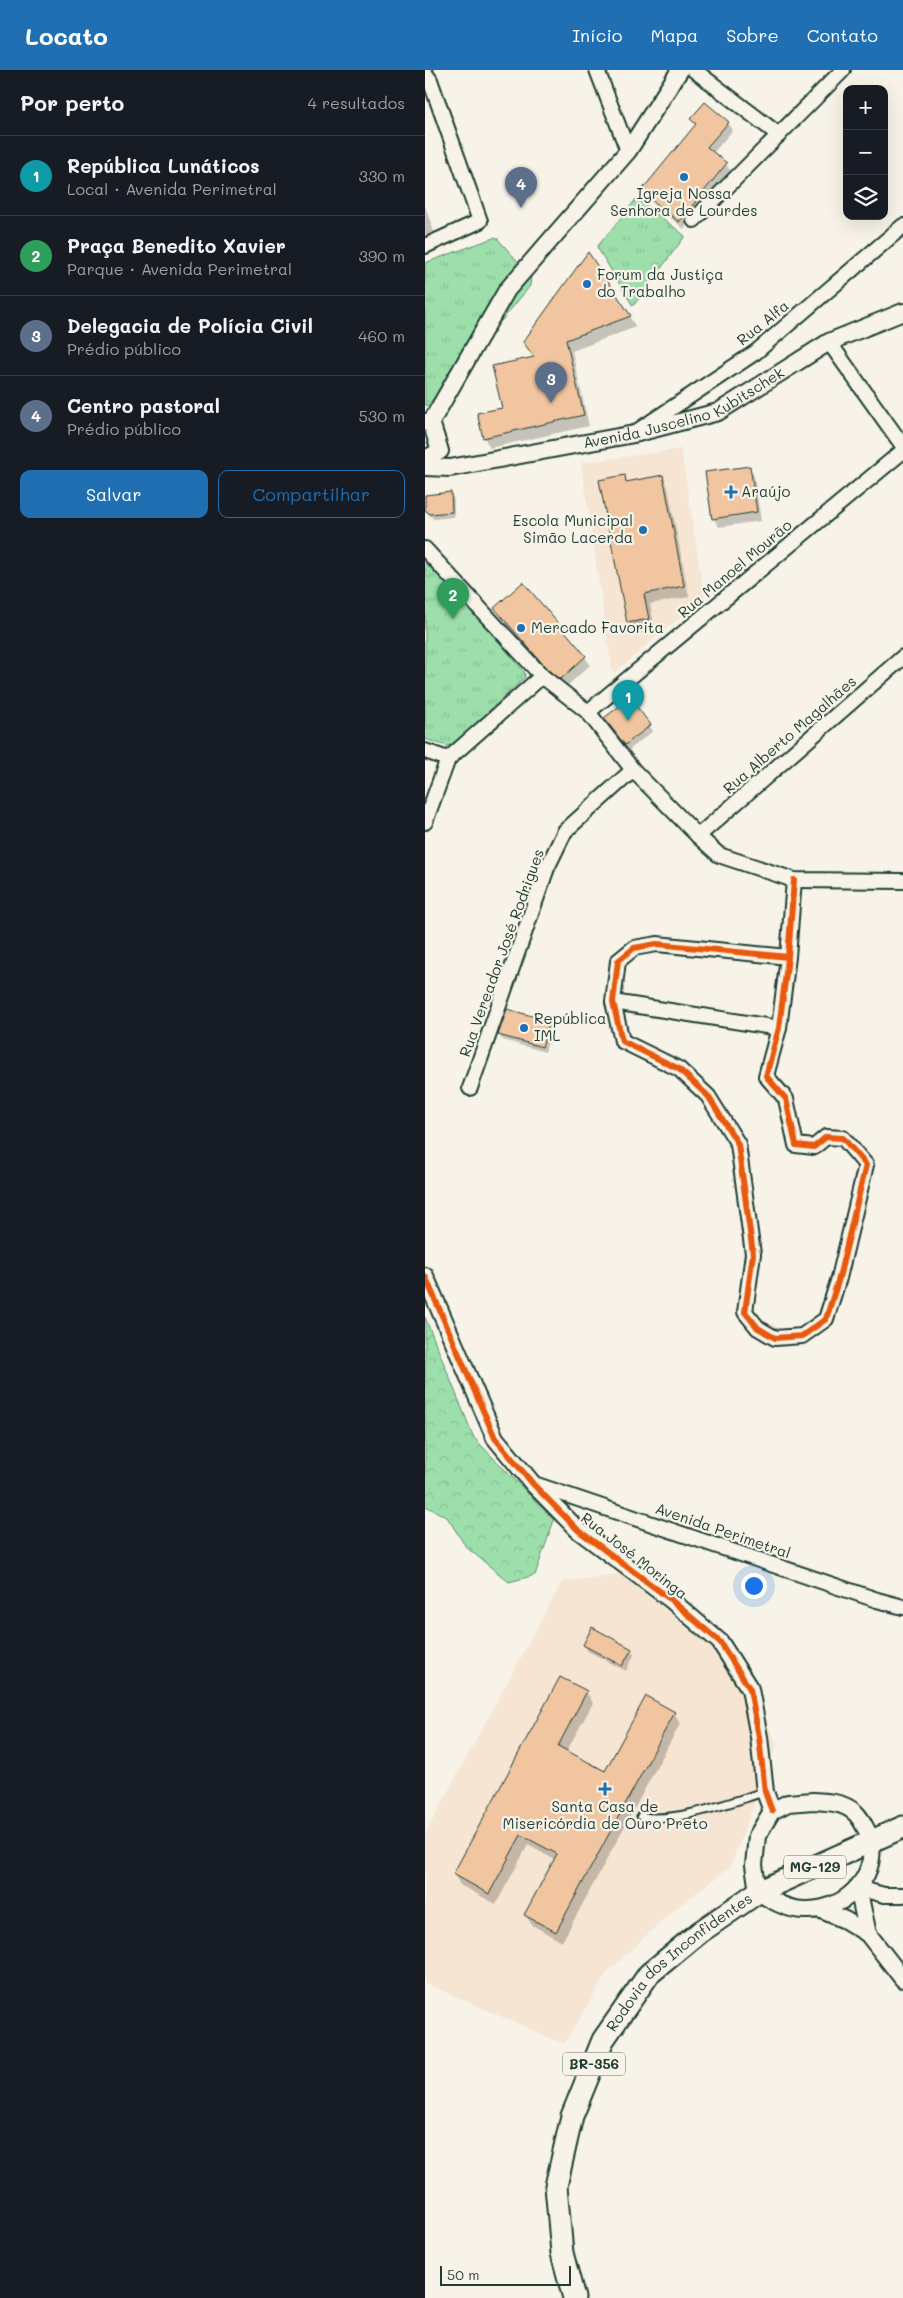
<!DOCTYPE html>
<html lang="pt">
<head>
<meta charset="utf-8">
<style>
  body { margin:0; font-family:Mali,sans-serif; background:#242831; color:#f1f3f6 }
  .controls { position:absolute; right:15px; top:15px; display:grid; overflow:hidden; border-radius:10px; box-shadow:0 5px 20px #0002 }
  .controls button { width:45px; height:45px; display:grid; place-items:center; padding:0; border:0; border-bottom:1px solid #363941; background:#171b24; color:#f1f3f6; font:25px sans-serif }
  .scale { position:absolute; left:15px; bottom:12px; width:131px; box-sizing:border-box; padding-left:5px; border:2px solid #1f3d34; border-top:0; font-size:14px; line-height:18px; white-space:nowrap; color:#1f3d34; -webkit-text-stroke:4px #f7f3e8; paint-order:stroke }
  .you { position:absolute; left:328px; top:1515px; width:18px; height:18px; margin:-12px; border:4px solid #fff; border-radius:50%; background:#1a73e8; box-shadow:0 0 0 8px #1a73e833 }
  .badge { display:grid; place-items:center; width:32px; height:32px; border-radius:50%; background:#1f6fb2; color:#fff; font-size:16px; font-weight:700 }
  .pin { position:absolute; translate:-50% -41px; filter:drop-shadow(0 1px 2px #0008) }
  .pin::after { content:''; position:absolute; top:26px; width:18px; height:15px; background:inherit; clip-path:polygon(0 0,100% 0,50% 100%) }
  .list { margin:0; padding:0; list-style:none }
  h2 { display:flex; justify-content:space-between; align-items:center; height:65px; margin:0; padding:0 20px; font-size:21px }
  h2 small { font-size:16px; font-weight:400; color:#9ea1a6 }
  .list li { display:grid; grid-template-columns:32px 1fr auto; gap:15px; align-items:center; box-sizing:border-box; height:80px; padding:0 20px; border-top:1px solid #363941 }
  .list b { display:block; font-size:19px; white-space:nowrap }
  .list p { margin:0; font-size:16px; white-space:nowrap; color:#9ea1a6 }
  .list em { font-size:16px; font-style:normal; color:#9ea1a6 }
  .actions { display:flex; gap:10px; padding:15px 20px }
  .actions a { flex:1; padding:11px 0; border:1px solid #1f6fb2; border-radius:10px; text-align:center; font-size:18px; color:#1f6fb2 }
  .actions .main { background:#1f6fb2; color:#fff }
  .icon { flex:none; width:28px; height:28px; fill:none; stroke:currentColor; stroke-width:2; stroke-linecap:round; stroke-linejoin:round }
  .map { position:relative; flex:none; width:478px; height:2228px; overflow:hidden }
  header { display:flex; align-items:center; gap:30px; box-sizing:border-box; height:70px; padding:0 25px; background:#1f6fb2; color:#fff }
  header strong { font-size:24px }
  nav { display:flex; gap:28px; margin-inline-start:auto; font-size:18px }
  main { display:flex }
  aside { flex:1; background:#171b24 }
  .map>svg:first-child { display:block }
</style>
</head>
<body>
<header>
<strong>Locato</strong>
<nav><a>Início</a><a>Mapa</a><a>Sobre</a><a>Contato</a></nav>
</header>
<main>
<aside>
<h2>Por perto<small>4 resultados</small></h2>
<ul class="list">
<li><span class="badge" style="background:#0f9aa8">1</span><div><b>República Lunáticos</b><p>Local · Avenida Perimetral</p></div><em>330 m</em></li>
<li><span class="badge" style="background:#2e9e5b">2</span><div><b>Praça Benedito Xavier</b><p>Parque · Avenida Perimetral</p></div><em>390 m</em></li>
<li><span class="badge" style="background:#5c6f8a">3</span><div><b>Delegacia de Polícia Civil</b><p>Prédio público</p></div><em>460 m</em></li>
<li><span class="badge" style="background:#5c6f8a">4</span><div><b>Centro pastoral</b><p>Prédio público</p></div><em>530 m</em></li>
</ul>
<div class="actions"><a class="main">Salvar</a><a>Compartilhar</a></div>
</aside>
<div class="map">
<svg width="478" height="2228" viewBox="0 0 478 2228">
  <defs>
    <pattern id="forest-crowns" width="20" height="18" patternUnits="userSpaceOnUse" patternTransform="scale(1.25)"><rect width="20" height="18" fill="#9cdfab"/><path d="M2 6a3 3 0 1 1 6 0M12 15a3 3 0 1 1 6 0" fill="none" stroke="#86c094"/></pattern>
    <pattern id="park-tufts" width="24" height="20" patternUnits="userSpaceOnUse" patternTransform="scale(1.25)"><rect width="24" height="20" fill="#9cdfab"/><path d="M3 7l-1-3M5 7V3M7 7l1-3M15 17l-1-3M17 17v-4M19 17l1-3" fill="none" stroke="#86c094"/></pattern>
  </defs>
  <rect width="100%" height="100%" fill="#f7f3e8"/>
  <filter id="ink" filterUnits="userSpaceOnUse"><feTurbulence type="fractalNoise" baseFrequency=".02" numOctaves="2"/><feDisplacementMap in="SourceGraphic" scale="10" xChannelSelector="R" yChannelSelector="G"/><feConvolveMatrix kernelMatrix="1 2 1 2 8 2 1 2 1" color-interpolation-filters="sRGB"/></filter>
  <g filter="url(#ink)">
    <g fill="#f5e5d2">
      <polygon points="256,379 279,527 188,604 156,393"/>
      <polygon points="196,1504 317,1602 352,1674 305,1797 247,1841 182,1903 139,1974 0,1913 0,1764 137,1512"/>
    </g>
    <polygon fill="url(#forest-crowns)" stroke="#5e8e70" points="0,1247 49,1368 129,1450 110,1505 84,1512 41,1477 22,1447 0,1436"/>
    <g fill="url(#park-tufts)" stroke="#5e8e70">
      <polygon points="212,128 260,166 208,236 172,177"/>
      <polygon points="71,167 106,206 105,216 6,336 0,335 0,193"/>
      <polygon points="2,492 12,496 99,602 100,607 29,674 22,676 0,669 0,494"/>
    </g>
    <g fill="#0003">
      <polygon points="267,49 303,53 307,61 288,83 301,94 306,102 259,159 223,129 218,121 271,56"/>
      <polygon points="0,136 11,168 0,173"/>
      <polygon points="163,184 211,257 147,281 164,356 65,378 59,367 109,288 99,272"/>
      <polygon points="324,397 329,406 336,451 294,457 289,449 282,404"/>
      <polygon points="199,407 203,413 237,407 243,418 264,527 225,534 230,560 209,564 203,553"/>
      <polygon points="25,423 29,429 29,447 9,449 0,441 0,427"/>
      <polygon points="97,514 160,587 165,595 141,617 129,608 76,547 71,538"/>
      <polygon points="205,629 228,661 204,680 184,653"/>
      <polygon points="124,952 127,958 120,982 78,970 74,965"/>
      <polygon points="159,1575 206,1580 209,1585 201,1601 163,1581"/>
      <polygon points="161,1622 168,1633 141,1682 180,1702 249,1643 255,1654 137,1872 107,1855 100,1845 130,1790 103,1775 71,1834 35,1815 29,1804"/>
    </g>
    <g fill="#f0c5a0" stroke="#1f3d34">
      <polygon points="280,32 304,52 282,77 302,93 254,152 216,121 271,54 265,49"/>
      <polygon points="163,182 206,246 141,270 159,345 58,368 52,343 77,338 67,296 109,287 98,272"/>
      <polygon points="325,396 332,442 287,449 280,402"/>
      <polygon points="200,405 201,412 238,405 259,516 219,524 224,549 202,553 174,410"/>
      <polygon points="26,422 27,442 5,444 0,440 0,425"/>
      <polygon points="98,512 161,586 136,609 123,600 69,538"/>
      <polygon points="205,628 226,655 200,675 179,648"/>
      <polygon points="82,939 125,951 117,977 73,965"/>
      <polygon points="167,1557 207,1579 197,1596 158,1575"/>
      <polygon points="135,1607 162,1621 133,1676 180,1701 221,1626 250,1642 131,1862 99,1845 132,1784 96,1765 64,1824 28,1804"/>
    </g>
    <g fill="none" stroke-linecap="round" stroke-linejoin="round">
      <defs>
        <path id="service" d="M216 1746C246 1755 309 1731 339 1722"/>
        <g id="minor">
          <polyline points="172,0 203,81"/>
          <polyline points="269,0 354,65"/>
          <polyline points="0,3 5,10 55,151 0,176"/>
          <polyline points="269,150 418,0"/>
          <polyline points="404,272 478,376"/>
          <polyline points="214,360 331,282 478,156"/>
          <polyline points="0,479 117,606 163,642 208,700 273,766 294,785 369,810 478,811"/>
          <polyline points="163,642 478,381"/>
          <polyline points="0,681 23,689"/>
          <polyline points="0,752 23,689 117,606"/>
          <polyline points="273,766 478,587"/>
          <polyline points="363,887 354,958 341,1006 361,1029 371,1075 389,1077 401,1067 418,1068 441,1095 414,1208 401,1249 377,1266 350,1268 333,1258 320,1242 328,1184 313,1074 283,1026 254,999 197,971 188,932 193,891 209,878 232,874 363,887 369,810"/>
          <polyline points="188,932 354,958"/>
          <polyline points="45,1018 122,798 140,761 208,700"/>
          <polyline points="109,1414 452,1530 478,1537"/>
          <polyline points="433,1818 459,1825 478,1825"/>
        </g>
        <g id="tertiary">
          <polyline points="0,352 6,352 15,381 0,389"/>
          <polyline points="6,352 82,220 203,81 255,0"/>
          <path id="s1" d="M0 397 25 398 209 364 293 342 404 272 478 242"/>
          <polyline points="0,1206 70,1368 108,1414 153,1460 245,1529 295,1572 325,1619 334,1667 340,1722 347,1741"/>
          <path d="M388 1731C402 1732 417 1732 428 1741 435 1746 439 1755 443 1763 458 1803 422 1840 383 1840 364 1841 348 1831 333 1822L329 1795 332 1766 347 1741 363 1733Z"/>
          <polyline points="433,1818 443,1864"/>
          <polyline points="394,1839 420,1850 443,1864 478,1909"/>
        </g>
        <g id="primary">
          <path id="s2" d="M149 2228 137 2183 131 2116 147 2046 178 1970 224 1904 275 1862 333 1822 478 1757"/>
        </g>
      </defs>
      <use href="#service" stroke="#1f3d34" stroke-width="11"/>
      <use href="#minor" stroke="#1f3d34" stroke-width="18"/>
      <use href="#tertiary" stroke="#1f3d34" stroke-width="20"/>
      <use href="#primary" stroke="#1f3d34" stroke-width="25"/>
      <use href="#service" stroke="#f7f3e8" stroke-width="7"/>
      <use href="#minor" stroke="#f7f3e8" stroke-width="14"/>
      <use href="#tertiary" stroke="#f7f3e8" stroke-width="16"/>
      <use href="#primary" stroke="#f7f3e8" stroke-width="21"/>
      <defs>
        <g id="cycleway">
          <polyline points="363,887 354,958 341,1006 361,1029 371,1075 389,1077 401,1067 418,1068 441,1095 414,1208 401,1249 377,1266 350,1268 333,1258 320,1242 328,1184 313,1074 283,1026 254,999 197,971 188,932 193,891 209,878 232,874 363,887 369,810"/>
          <polyline points="0,1206 70,1368 108,1414 153,1460 245,1529 295,1572 325,1619 334,1667 340,1722 347,1741"/>
        </g>
      </defs>
      <use href="#cycleway" stroke="#f7f3e8" stroke-width="9"/>
      <use href="#cycleway" stroke="#e8590c" stroke-width="6"/>
    </g>
  </g>
  <g fill="#1f6fb2" stroke="#f7f3e8" stroke-width="2">
    <circle cx="259" cy="107" r="5"/>
    <circle cx="162" cy="214" r="5"/>
    <path d="M303.5 414.5h5v5h5v5h-5v5h-5v-5h-5v-5h5z"/>
    <circle cx="218" cy="460" r="5"/>
    <circle cx="96" cy="558" r="5"/>
    <circle cx="99" cy="958" r="5"/>
    <path d="M177.5 1711.5h5v5h5v5h-5v5h-5v-5h-5v-5h5z"/>
  </g>
  <g text-anchor="middle" stroke-width="4.5" stroke-linejoin="round" paint-order="stroke">
    <g fill="#f7f3e8" stroke="#60746a" stroke-width="1">
      <rect x="359" y="1785.5" width="62" height="23" rx="4"/>
      <rect x="138" y="1982.5" width="62" height="23" rx="4"/>
    </g>
    <g font-size="14" font-weight="bold" fill="#1f3d34">
      <text x="390" y="1802">MG-129</text>
      <text x="169" y="1999">BR-356</text>
    </g>
    <g font-size="15" fill="#1f3d34" stroke="#f7f3e8" text-anchor="start">
      <text x="259" y="129" text-anchor="middle">Igreja Nossa<tspan x="259" dy="17">Senhora de Lourdes</tspan></text>
      <text x="172" y="210">Forum da Justiça<tspan x="172" dy="17">do Trabalho</tspan></text>
      <text x="316" y="427">Araújo</text>
      <text x="208" y="456" text-anchor="end">Escola Municipal<tspan x="208" dy="17">Simão Lacerda</tspan></text>
      <text x="106" y="563">Mercado Favorita</text>
      <text x="109" y="954">República<tspan x="109" dy="17">IML</tspan></text>
      <text x="180" y="1742" text-anchor="middle">Santa Casa de<tspan x="180" dy="17">Misericórdia de Ouro Preto</tspan></text>
    </g>
    <g font-size="15" fill="#1f3d34" stroke="#f7f3e8">
      <text transform="translate(338 253) rotate(-39)" y="5">Rua Alfa</text>
      <text dy="5" stroke="none"><textPath href="#s1" startOffset="268">Avenida Juscelino Kubitschek</textPath></text>
      <text transform="translate(310 499) rotate(-40)" y="5">Rua Manoel Mourão</text>
      <text transform="translate(365 665) rotate(-41)" y="5">Rua Alberto Magalhães</text>
      <text transform="translate(77 883) rotate(-70)" y="5">Rua Vereador José Rodrigues</text>
      <text transform="translate(298 1461) rotate(19)" y="5">Avenida Perimetral</text>
      <text transform="translate(209 1486) rotate(38)" y="5">Rua José Moringa</text>
      <text dy="5" stroke="none"><textPath href="#s2" startOffset="378">Rodovia dos Inconfidentes</textPath></text>
    </g>
  </g>
</svg>
<div class="controls">
<button>+</button>
<button>−</button>
<button><svg class="icon" aria-label="layers" viewBox="0 0 24 24"><path d="M12 4l9 5-9 5-9-5zM3 14l9 5 9-5"/></svg></button>
</div>
<div class="scale">50 m</div>
<div class="you"></div>
<div class="pin badge" style="left:203px;top:651px;background:#0f9aa8">1</div>
<div class="pin badge" style="left:28px;top:549px;background:#2e9e5b">2</div>
<div class="pin badge" style="left:126px;top:333px;background:#5c6f8a">3</div>
<div class="pin badge" style="left:96px;top:138px;background:#5c6f8a">4</div>
</div>
</main>
</body>
</html>
